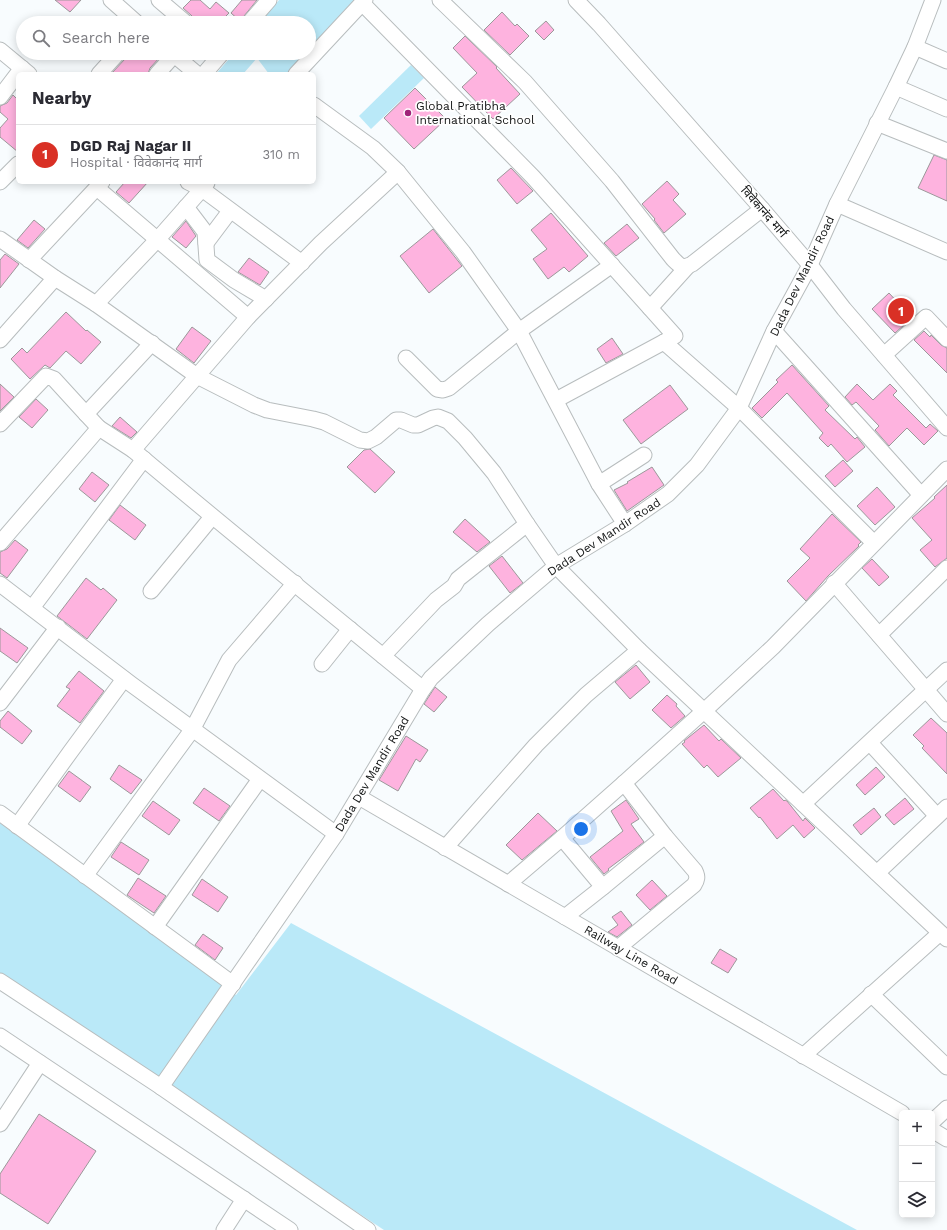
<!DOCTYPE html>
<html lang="en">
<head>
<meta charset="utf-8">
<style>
  body { margin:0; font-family:"Work Sans","Noto Sans Devanagari",sans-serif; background:#f7f7f7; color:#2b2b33 }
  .controls { position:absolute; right:12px; bottom:12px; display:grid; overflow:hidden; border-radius:6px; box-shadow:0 2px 10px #0003 }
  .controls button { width:36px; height:36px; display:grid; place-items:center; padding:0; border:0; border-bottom:1px solid #e1e1e2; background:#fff; color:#2b2b33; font:20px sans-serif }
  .you { position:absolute; left:581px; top:829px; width:14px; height:14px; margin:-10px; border:3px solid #fff; border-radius:50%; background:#1a73e8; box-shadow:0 0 0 6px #1a73e833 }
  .badge { display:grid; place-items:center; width:26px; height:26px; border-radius:50%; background:#d93025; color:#fff; font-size:13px; font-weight:700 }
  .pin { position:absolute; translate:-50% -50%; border:2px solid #fff; box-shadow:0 1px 4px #0006 }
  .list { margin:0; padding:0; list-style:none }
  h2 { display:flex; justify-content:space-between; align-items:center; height:52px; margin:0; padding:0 16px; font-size:17px }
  h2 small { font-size:13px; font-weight:400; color:#7c7c81 }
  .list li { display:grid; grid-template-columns:26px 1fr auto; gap:12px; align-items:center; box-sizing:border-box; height:60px; padding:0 16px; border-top:1px solid #e1e1e2 }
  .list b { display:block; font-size:15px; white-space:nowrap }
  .list p { margin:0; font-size:13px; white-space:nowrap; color:#7c7c81 }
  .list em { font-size:13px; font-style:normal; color:#7c7c81 }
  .icon { flex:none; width:22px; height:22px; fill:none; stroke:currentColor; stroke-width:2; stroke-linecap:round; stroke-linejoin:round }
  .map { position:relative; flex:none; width:947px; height:1230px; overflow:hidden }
  .search { position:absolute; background:#fff; box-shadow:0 2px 10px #0003; left:16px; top:16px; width:300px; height:44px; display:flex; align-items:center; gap:10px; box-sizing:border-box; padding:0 14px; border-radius:22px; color:#7c7c81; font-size:15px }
  .panel { position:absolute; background:#fff; box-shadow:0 2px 10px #0003; left:16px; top:72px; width:300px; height:112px; border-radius:6px }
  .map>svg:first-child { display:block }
</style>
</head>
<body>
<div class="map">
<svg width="947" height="1230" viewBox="0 0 947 1230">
  <rect width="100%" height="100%" fill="#f8fcfe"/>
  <g fill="#bae9f8">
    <polygon points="279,0 357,0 309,50 309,23 260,23"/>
    <polygon points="234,53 306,53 286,74 269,74 257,58 243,74 216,74"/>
    <polygon points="411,65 424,78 371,129 359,116"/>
    <polygon points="0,823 236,995 291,923 857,1230 384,1230 0,975"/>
  </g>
  <g fill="#feb3df" stroke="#9c989a">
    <polygon points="55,0 81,0 70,12"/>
    <polygon points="191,0 200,0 210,9 216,2 229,13 219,23 195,23 192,16 183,8"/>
    <polygon points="242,0 257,0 240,21 231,13"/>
    <polygon points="502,12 515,26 517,24 529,36 510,55 484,30"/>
    <polygon points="546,21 554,30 544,40 535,31"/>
    <polygon points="465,36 497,67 496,68 520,94 493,119 462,87 477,73 453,48"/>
    <polygon points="127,53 157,53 161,56 150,68 148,74 111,74 125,59"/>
    <polygon points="415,88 446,119 414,149 384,118"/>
    <polygon points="13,95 18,100 18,152 0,137 0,128 8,119 0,112 0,106 7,103"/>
    <polygon points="934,155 947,160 947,201 918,188"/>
    <polygon points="511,168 533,191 517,204 497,180"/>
    <polygon points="667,181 679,194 673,200 686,214 664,233 654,220 655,219 642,204"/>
    <polygon points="125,182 148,182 129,203 116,192"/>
    <polygon points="551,213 588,256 569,272 564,267 548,279 533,259 547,249 531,230"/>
    <polygon points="34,220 45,229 28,248 17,240"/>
    <polygon points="186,221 196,236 186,248 172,237"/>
    <polygon points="627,224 639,238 616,256 604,243"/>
    <polygon points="433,229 462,266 429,293 400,256"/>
    <polygon points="5,254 19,264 0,288 0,260"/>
    <polygon points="249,258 269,272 260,285 238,272"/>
    <polygon points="889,293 912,318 895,333 872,309"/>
    <polygon points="66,312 86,331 87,330 101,342 81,364 66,351 50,368 45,365 30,379 11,359 22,348 27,353"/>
    <polygon points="192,327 211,341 194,363 176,349"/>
    <polygon points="924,331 930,337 931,335 941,345 947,348 947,373 914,340"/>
    <polygon points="612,338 623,354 606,363 597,349"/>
    <polygon points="792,365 829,406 825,410 855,439 857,437 865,447 847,462 831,444 828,447 819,438 823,433 787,393 762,418 752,408 778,382 776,380"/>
    <polygon points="0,384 14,397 0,411"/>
    <polygon points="857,384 873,400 890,384 897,391 893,395 926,428 930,424 938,431 924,445 907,428 889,446 875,430 879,426 856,402 852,405 845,397"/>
    <polygon points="670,385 688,409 641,444 623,420"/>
    <polygon points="36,399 48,410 32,428 19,417"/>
    <polygon points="120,417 137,432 131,438 112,426"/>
    <polygon points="370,449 395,472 375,493 347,467 364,450"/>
    <polygon points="843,460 853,471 835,487 825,476"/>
    <polygon points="652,467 664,485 627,511 614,490 628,483 627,482"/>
    <polygon points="92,472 109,485 95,502 79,489"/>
    <polygon points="947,485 947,558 935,567 920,550 932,540 912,518 935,498 934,497"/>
    <polygon points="877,487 895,507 875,525 857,506"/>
    <polygon points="120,505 146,525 135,540 109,520"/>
    <polygon points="832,514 861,542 858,545 859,546 828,576 806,601 787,581 810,558 800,549"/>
    <polygon points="465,519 490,542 477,552 453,532"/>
    <polygon points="15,540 28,550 7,578 0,573 0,552 7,549"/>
    <polygon points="502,556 523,583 510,593 489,566"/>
    <polygon points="872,559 889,577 879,586 862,568"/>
    <polygon points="86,578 101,590 103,588 117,600 87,639 57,616"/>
    <polygon points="0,628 28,648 17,663 0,651"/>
    <polygon points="636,665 650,682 630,699 615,682"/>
    <polygon points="79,671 104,691 80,723 57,706 70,689 66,687"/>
    <polygon points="435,687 447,697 434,712 424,704"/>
    <polygon points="667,695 677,704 676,706 685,716 671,728 652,710"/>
    <polygon points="8,711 32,731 22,744 0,727 0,721"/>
    <polygon points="931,718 947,733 947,774 922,748 924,746 913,735"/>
    <polygon points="704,725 719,741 721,739 741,758 718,777 707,765 704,768 682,744 685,742 684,741"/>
    <polygon points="406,736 428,750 420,762 416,759 398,791 379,780"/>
    <polygon points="119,765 142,780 131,794 110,779"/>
    <polygon points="876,767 885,777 865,795 856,785"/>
    <polygon points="69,771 91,787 80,802 58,786"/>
    <polygon points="204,788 230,806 219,821 193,803"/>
    <polygon points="773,789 784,801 785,800 787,801 803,821 805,818 815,828 804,838 793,825 777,839 760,817 759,818 750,808"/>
    <polygon points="905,798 914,809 894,825 885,815"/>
    <polygon points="626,800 639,819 631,824 644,842 608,869 609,870 604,874 590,857 623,831 611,811"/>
    <polygon points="153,801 180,820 169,835 142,816"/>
    <polygon points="874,808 881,817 861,835 853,825"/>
    <polygon points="538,813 557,831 522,860 506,845"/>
    <polygon points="121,842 149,860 139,875 111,857"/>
    <polygon points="138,878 166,896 154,913 127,895"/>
    <polygon points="202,879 228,897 218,912 192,895"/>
    <polygon points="652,880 667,896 650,910 636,895"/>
    <polygon points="621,911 632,925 617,937 608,932 618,925 612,917"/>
    <polygon points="203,934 223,948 215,960 195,945"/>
    <polygon points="720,949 737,959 728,973 711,963"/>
    <polygon points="39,1114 96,1151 48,1224 0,1193 0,1174"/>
  </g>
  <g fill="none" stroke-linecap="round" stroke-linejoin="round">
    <defs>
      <g id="minor">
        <polyline points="111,0 137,23"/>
        <polyline points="159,0 186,23"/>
        <path d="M440 0 525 82 612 181 673 259C680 266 682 269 692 264L762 209"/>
        <polyline points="576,0 599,24 762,209 810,265 844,309 947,428"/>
        <polyline points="362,3 533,177 675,336 556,400"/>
        <polyline points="249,23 269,0"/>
        <polyline points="915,47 947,61"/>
        <polyline points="0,50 29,74"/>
        <polyline points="172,53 197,74"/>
        <polyline points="99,74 118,53"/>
        <polyline points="157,74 174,55"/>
        <polyline points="204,74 222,53"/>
        <polyline points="296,74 365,0"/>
        <polyline points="896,87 947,109"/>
        <polyline points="0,97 22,68"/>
        <polyline points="314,105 373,148 398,172 463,252 519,331 599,484 625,524"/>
        <polyline points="877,123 947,151"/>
        <path d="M398 172 321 243 248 317 133 450C229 531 326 609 423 689"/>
        <polyline points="0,182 18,164"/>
        <polyline points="207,183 202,189 302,263"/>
        <polyline points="97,188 248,317"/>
        <polyline points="837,204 947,252"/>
        <polyline points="186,207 205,232 207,260 234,280 266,299"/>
        <polyline points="0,239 55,278 96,304 197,376 254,405 267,410 313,419 324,422 360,440 368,441 376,437 396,420 401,420 413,425 418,425 433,418 438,417 448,421 465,438 494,473 527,524 556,566 639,650 947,939"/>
        <polyline points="206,243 230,211"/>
        <polyline points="29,260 102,182"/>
        <polyline points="96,304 157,240 202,189 188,182"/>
        <polyline points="650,308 687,267"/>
        <polyline points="774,331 921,495"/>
        <polyline points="0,340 55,278"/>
        <polyline points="664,342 739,408 874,543"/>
        <polyline points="884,355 926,317 947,339"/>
        <polyline points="406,358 437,389 443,390 449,388 519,331 612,265"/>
        <polyline points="0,424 46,376 54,379 86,414"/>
        <polyline points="99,428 133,450"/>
        <polyline points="599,484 644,455"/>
        <polyline points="0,543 99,428 86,414 152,343"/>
        <polyline points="834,583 947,714"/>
        <polyline points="0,584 131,684 336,834"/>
        <polyline points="151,591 212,517"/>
        <polyline points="32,608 144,459"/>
        <polyline points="879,635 947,568"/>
        <polyline points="383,656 436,600 454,586 458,579 527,524"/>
        <polyline points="322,664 350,629"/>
        <polyline points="0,703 58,627"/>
        <polyline points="870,743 937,816"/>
        <polyline points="359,797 902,1113"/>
        <polyline points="803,804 947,670"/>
        <polyline points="0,813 233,984"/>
        <polyline points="17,826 71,751 124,679"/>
        <polyline points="562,838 603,887"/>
        <polyline points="445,848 536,745 586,695 639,650"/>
        <polyline points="877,873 947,807"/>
        <polyline points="85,876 192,730 229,660 295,583"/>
        <polyline points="508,884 562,838 624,783 704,711 773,647 947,469"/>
        <polyline points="565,917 603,887 665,836"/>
        <polyline points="155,927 260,779"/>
        <path d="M618 948 694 885C697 880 698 877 695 871L665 836 624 783"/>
        <polyline points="0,981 161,1087 368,1230"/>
        <polyline points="871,994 947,1067"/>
        <polyline points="0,1036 290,1230"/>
        <polyline points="803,1056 940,933"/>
        <polyline points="161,1087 336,834 423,689 431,678 488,624 556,566 625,524 668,494 697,465 739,408 774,331 810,265 837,204 896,87 915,47 933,0"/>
        <polyline points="932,1122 947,1108"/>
        <polyline points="0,1124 40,1063"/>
        <polyline points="932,1130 947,1139"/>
        <polyline points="224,1230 244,1199"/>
      </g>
    </defs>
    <use href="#minor" stroke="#b8bdbe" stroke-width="17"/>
    <use href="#minor" stroke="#fff" stroke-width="15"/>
  </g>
  <circle fill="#9f2379" stroke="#fff" stroke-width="1.5" cx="408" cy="113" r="4"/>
  <g text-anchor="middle" stroke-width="3.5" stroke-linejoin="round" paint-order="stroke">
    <g font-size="12" fill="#131515" stroke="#fff" text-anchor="start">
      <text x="416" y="110">Global Pratibha<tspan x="416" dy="14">International School</tspan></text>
    </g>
    <g font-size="12" fill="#131515" stroke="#fff">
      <text transform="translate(764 212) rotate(49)" y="4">विवेकानंद मार्ग</text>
      <text transform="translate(802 276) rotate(-64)" y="4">Dada Dev Mandir Road</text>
      <text transform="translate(604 537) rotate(-33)" y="4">Dada Dev Mandir Road</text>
      <text transform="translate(372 774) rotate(-59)" y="4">Dada Dev Mandir Road</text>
      <text transform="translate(631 955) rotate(30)" y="4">Railway Line Road</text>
    </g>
  </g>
</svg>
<div class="controls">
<button>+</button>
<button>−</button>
<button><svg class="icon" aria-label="layers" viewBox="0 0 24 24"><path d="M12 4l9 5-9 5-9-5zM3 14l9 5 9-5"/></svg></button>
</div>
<div class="you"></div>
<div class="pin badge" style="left:901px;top:311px">1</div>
<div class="search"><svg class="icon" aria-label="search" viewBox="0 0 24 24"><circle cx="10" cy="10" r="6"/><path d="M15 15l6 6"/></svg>Search here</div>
<section class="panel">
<h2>Nearby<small></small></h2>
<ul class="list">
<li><span class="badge">1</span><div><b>DGD Raj Nagar II</b><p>Hospital · विवेकानंद मार्ग</p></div><em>310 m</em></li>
</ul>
</section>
</div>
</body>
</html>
